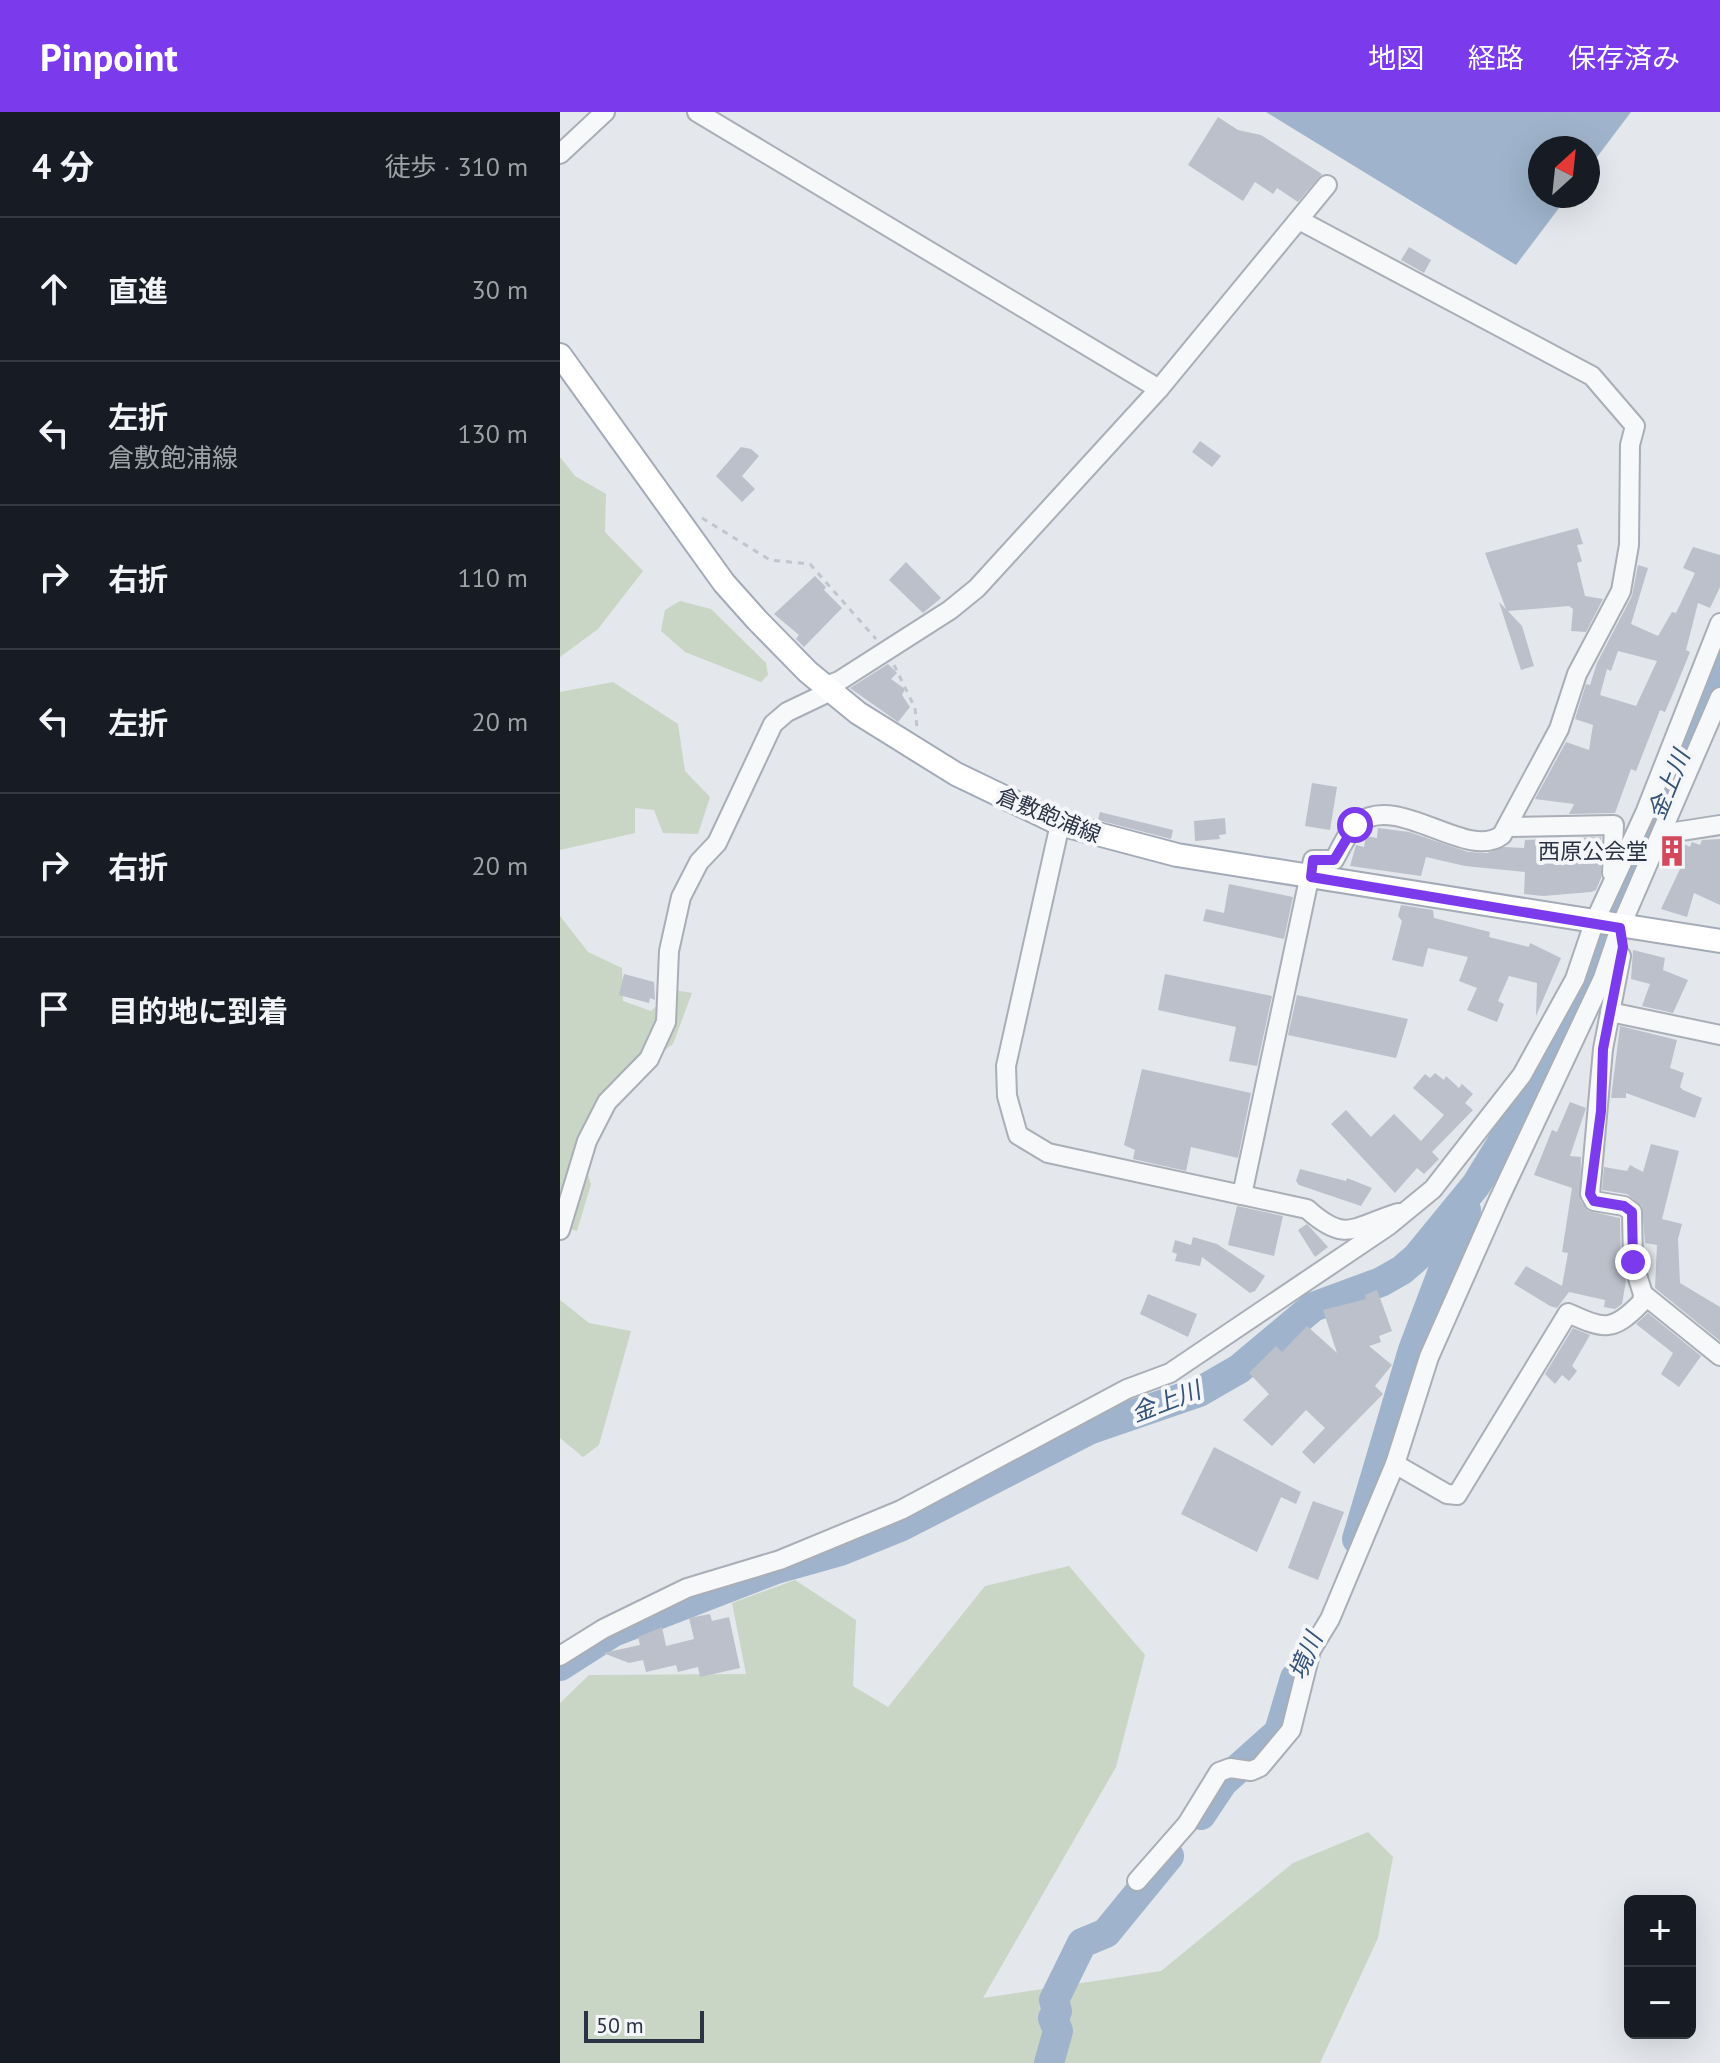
<!DOCTYPE html>
<html lang="ja">
<head>
<meta charset="utf-8">
<style>
  body { margin:0; font-family:"PT Sans","Noto Sans JP",sans-serif; background:#242831; color:#f1f3f6 }
  .controls { position:absolute; right:24px; bottom:24px; display:grid; overflow:hidden; border-radius:12px; box-shadow:0 8px 32px #0002 }
  .controls button { width:72px; height:72px; display:grid; place-items:center; padding:0; border:0; border-bottom:2px solid #363941; background:#171b24; color:#f1f3f6; font:40px sans-serif }
  .compass { position:absolute; left:968px; top:24px; width:72px; height:72px; border-radius:50%; background:#171b24; box-shadow:0 8px 32px #0002; rotate:27deg }
  .scale { position:absolute; left:24px; bottom:20px; width:120px; box-sizing:border-box; padding-left:8px; border:4px solid #2b3445; border-top:0; font-size:22px; line-height:28px; white-space:nowrap; color:#2b3445; -webkit-text-stroke:6px #f4f6f9; paint-order:stroke }
  .stop { position:absolute; width:24px; height:24px; margin:-18px; border:6px solid #7c3aed; border-radius:50%; background:#fff }
  .stop.end { background:#7c3aed; border-color:#fff; box-shadow:0 2px 8px #0008 }
  .list { margin:0; padding:0; list-style:none }
  h2 { display:flex; justify-content:space-between; align-items:center; height:104px; margin:0; padding:0 32px; font-size:34px }
  h2 small { font-size:26px; font-weight:400; color:#9ea1a6 }
  .list li { display:grid; grid-template-columns:52px 1fr auto; gap:24px; align-items:center; box-sizing:border-box; height:144px; padding:0 32px; border-top:2px solid #363941 }
  .list b { display:block; font-size:30px; white-space:nowrap }
  .list p { margin:0; font-size:26px; white-space:nowrap; color:#9ea1a6 }
  .list em { font-size:26px; font-style:normal; color:#9ea1a6 }
  .icon { flex:none; width:44px; height:44px; fill:none; stroke:currentColor; stroke-width:2; stroke-linecap:round; stroke-linejoin:round }
  .map { position:relative; flex:none; width:1160px; height:1951px; overflow:hidden }
  header { display:flex; align-items:center; gap:48px; box-sizing:border-box; height:112px; padding:0 40px; background:#7c3aed; color:#fff }
  header strong { font-size:38px }
  nav { display:flex; gap:44px; margin-inline-start:auto; font-size:28px }
  main { display:flex }
  aside { flex:1; background:#171b24 }
  .map>svg:first-child { display:block }
</style>
</head>
<body>
<header>
<strong>Pinpoint</strong>
<nav><a>地図</a><a>経路</a><a>保存済み</a></nav>
</header>
<main>
<aside>
<h2>4 分<small>徒歩 · 310 m</small></h2>
<ul class="list">
<li><svg class="icon" aria-label="ahead" viewBox="0 0 24 24"><path d="M12 20V5M6 11l6-6 6 6"/></svg><div><b>直進</b></div><em>30 m</em></li>
<li><svg class="icon" aria-label="left" viewBox="0 0 24 24"><path d="M17 20v-9H6M10 6l-5 5 5 5"/></svg><div><b>左折</b><p>倉敷飽浦線</p></div><em>130 m</em></li>
<li><svg class="icon" aria-label="right" viewBox="0 0 24 24"><path d="M7 20v-9h11M14 6l5 5-5 5"/></svg><div><b>右折</b></div><em>110 m</em></li>
<li><svg class="icon" aria-label="left" viewBox="0 0 24 24"><path d="M17 20v-9H6M10 6l-5 5 5 5"/></svg><div><b>左折</b></div><em>20 m</em></li>
<li><svg class="icon" aria-label="right" viewBox="0 0 24 24"><path d="M7 20v-9h11M14 6l5 5-5 5"/></svg><div><b>右折</b></div><em>20 m</em></li>
<li><svg class="icon" aria-label="arrive" viewBox="0 0 24 24"><path d="M6 21V4h12l-3 4 3 4H6"/></svg><div><b>目的地に到着</b></div></li>
</ul>
</aside>
<div class="map">
<svg width="1160" height="1951" viewBox="0 0 1160 1951">
  <rect width="100%" height="100%" fill="#e4e7ec"/>
  <g fill="#c9d6c5">
    <polygon points="0,345 15,364 46,382 45,420 83,459 38,517 0,545"/>
    <polygon points="120,489 151,497 206,551 208,563 201,570 125,540 101,519 105,498"/>
    <polygon points="53,570 118,612 125,659 150,685 138,722 103,721 94,698 75,696 75,721 0,738 0,580"/>
    <polygon points="0,804 28,840 62,856 63,889 91,899 114,878 132,881 113,932 41,984 18,1033 31,1072 17,1119 0,1114"/>
    <polygon points="0,1188 29,1211 71,1219 39,1333 23,1345 0,1326"/>
    <polygon points="509,1454 585,1543 556,1655 423,1886 601,1859 733,1751 808,1720 833,1745 818,1826 760,1951 0,1951 0,1591 29,1563 186,1562 172,1491 235,1468 296,1508 293,1574 328,1595 425,1474"/>
  </g>
  <polygon fill="#9fb4cc" points="706,0 1071,0 1028,57 1028,36 980,36 980,84 1008,84 956,153"/>
  <g fill="none" stroke-linecap="round" stroke-linejoin="round">
    <g stroke="#9fb4cc" stroke-width="30">
      <polyline points="1053,797 1098,703 1160,546"/>
      <polyline points="797,1427 853,1238 906,1098"/>
      <polyline points="0,1554 53,1520 216,1457 280,1439 342,1414 531,1317 639,1280 679,1257 753,1195 821,1170 842,1158 857,1145 916,1073 976,975 1028,864 1042,826"/>
      <polyline points="641,1703 663,1670 719,1620 735,1566"/>
      <polyline points="489,1951 498,1919 493,1906 497,1899 494,1888 522,1831 546,1821 609,1744"/>
    </g>
  </g>
  <g fill="#bbc0ca" fill-rule="evenodd">
    <polygon points="658,5 678,18 701,23 762,62 738,90 717,76 713,82 695,70 683,89 628,53"/>
    <polygon points="849,135 871,148 864,161 841,148"/>
    <polygon points="640,329 661,344 652,355 632,340"/>
    <polygon points="181,335 191,337 199,344 182,364 195,377 182,390 156,364"/>
    <polygon points="1018,416 1023,432 1017,433 1022,449 1017,451 1025,484 1043,487 1026,520 1011,519 1013,497 1009,494 948,499 962,514 974,554 961,558 939,490 946,497 925,441"/>
    <path d="M1133 435 1160 443V475L1150 496 1138 491 1126 538 1130 540 1117 572 1105 600 1100 598 1076 659 1071 657 1055 701 1009 702 1014 692 975 687 1006 630 1029 638 1033 613 1015 607 1026 572 1030 573 1037 551 1072 484 1078 453 1088 456 1071 512 1098 524 1112 500 1116 501 1135 461 1123 456ZM1058 539 1097 549 1076 594 1040 583 1047 557 1051 559Z"/>
    <polygon points="346,450 381,486 363,501 329,468"/>
    <polygon points="255,464 266,475 264,478 282,496 244,535 236,527 239,523 214,502"/>
    <polygon points="328,552 337,561 331,567 345,577 342,583 350,595 338,610 290,576"/>
    <polygon points="752,671 777,675 770,718 745,714"/>
    <polygon points="540,700 613,718 611,727 538,708"/>
    <polygon points="665,706 666,722 659,723 660,727 635,729 634,709"/>
    <polygon points="818,716 849,720 908,740 927,741 944,735 964,736 965,728 1041,725 1041,766 1036,778 1031,780 983,784 964,782 965,760 905,754 866,745 861,764 790,754 796,733 804,735 806,724 817,726"/>
    <polygon points="1160,727 1160,793 1134,781 1127,805 1101,797 1120,757 1103,748 1109,733 1122,731 1130,735 1132,730 1140,733 1142,728"/>
    <polygon points="669,772 733,785 724,827 643,809 646,797 664,801"/>
    <polygon points="841,793 873,798 874,806 930,820 929,825 969,835 970,831 1001,846 976,904 977,871 949,864 938,889 944,892 937,910 907,898 917,876 899,869 908,845 868,836 863,855 832,848 842,809 838,804"/>
    <polygon points="1073,838 1105,846 1103,858 1128,868 1113,901 1082,894 1090,872 1071,867"/>
    <polygon points="64,862 94,870 95,888 90,886 89,891 59,883"/>
    <polygon points="605,862 712,884 697,954 669,949 676,915 598,898"/>
    <polygon points="737,883 848,907 836,946 728,923"/>
    <polygon points="1060,914 1117,928 1110,956 1124,961 1120,975 1123,978 1142,986 1135,1006 1066,981 1066,986 1051,986"/>
    <polygon points="582,957 691,981 678,1046 631,1035 626,1059 573,1047 575,1038 564,1033"/>
    <polygon points="875,961 884,968 886,964 899,976 902,972 913,982 905,991 913,998 872,1040 879,1047 864,1062 857,1056 835,1081 771,1012 786,998 811,1025 834,1002 861,1029 884,1003 853,976 865,962 870,966"/>
    <polygon points="1010,990 1026,996 1010,1044 1021,1045 1020,1088 1028,1099 1060,1106 1061,1151 1066,1169 1062,1192 1055,1197 1044,1195 1045,1188 1009,1180 997,1196 990,1194 954,1172 966,1154 1002,1174 1008,1141 1002,1140 1012,1076 974,1063 992,1018 997,1020"/>
    <polygon points="1091,1032 1119,1039 1102,1107 1122,1112 1118,1127 1120,1171 1160,1195 1160,1229 1095,1176 1097,1133 1085,1131 1082,1094 1067,1082 1042,1078 1044,1055 1067,1059 1070,1053 1083,1060"/>
    <polygon points="740,1057 786,1069 787,1066 812,1076 801,1094 739,1073 736,1069"/>
    <polygon points="677,1094 723,1104 714,1144 668,1133"/>
    <polygon points="747,1112 768,1135 755,1145 738,1118"/>
    <polygon points="633,1125 657,1132 705,1164 695,1179 690,1181 642,1145 640,1154 615,1149 617,1142 612,1140 615,1128 631,1133"/>
    <polygon points="817,1178 832,1219 819,1224 821,1230 809,1234 832,1253 815,1274 823,1282 754,1352 742,1340 765,1316 746,1298 712,1334 683,1308 709,1282 689,1261 716,1234 722,1240 747,1214 777,1241 763,1198 806,1187 805,1183"/>
    <polygon points="588,1182 637,1202 628,1225 580,1202"/>
    <polygon points="1088,1201 1141,1244 1119,1275 1101,1262 1113,1241 1076,1212"/>
    <polygon points="1013,1216 1030,1223 1012,1254 1017,1259 1009,1269 1002,1263 995,1272 985,1262"/>
    <polygon points="654,1335 741,1380 736,1392 721,1385 697,1440 621,1402"/>
    <polygon points="753,1389 784,1400 758,1468 728,1456"/>
    <polygon points="150,1502 152,1509 169,1505 180,1556 140,1565 138,1555 118,1560 116,1553 86,1560 83,1548 69,1551 43,1541 80,1533 78,1525 102,1515 106,1534 134,1527 129,1506"/>
  </g>
  <g fill="none" stroke-linecap="round" stroke-linejoin="round">
    <defs>
      <g id="minor">
        <polyline points="137,0 599,277"/>
        <polyline points="0,42 45,0"/>
        <polyline points="266,574 279,569 390,498 417,476 599,277 767,73"/>
        <path d="M500 712 446 954 447 984 458 1023 488 1041 747 1097C786 1132 793 1115 838 1101"/>
        <polyline points="949,715 1054,713 1052,761"/>
        <polyline points="1102,722 1160,713"/>
        <polyline points="1050,900 1160,923"/>
        <path d="M682 1083 753 748H774C781 736 788 719 798 711 839 680 907 750 942 723L999 617 1017 562 1061 479 1069 433 1070 333 1075 314 1032 264 741 109"/>
        <polyline points="0,1118 27,1029 47,990 89,947 106,910 109,839 121,785 139,750 157,731 213,612 227,600 271,579"/>
        <polyline points="1083,1182 1160,1244"/>
        <path d="M835 1352 887 1382 897 1383 1008 1201C1044 1217 1052 1221 1082 1190L1083 1182 1073 1150 1072 1100 1064 1094 1034 1089 1030 1082 1043 937 1061 844"/>
        <polyline points="0,1544 43,1517 127,1476 220,1448 341,1398 567,1277 610,1261 828,1114 873,1077 962,963 1015,867 1034,811 1085,701 1160,511"/>
        <polyline points="577,1769 627,1712 659,1660 670,1656 691,1659 700,1655 731,1618 751,1538 770,1507 835,1352 869,1245 939,1087 1043,866 1060,816 1160,585"/>
      </g>
      <polyline id="major" points="0,243 164,471 197,508 248,560 298,601 396,662 500,712 617,743 1160,829"/>
    </defs>
    <use href="#minor" stroke="#a9aeb7" stroke-width="22"/>
    <use href="#major" stroke="#a3abb8" stroke-width="26"/>
    <g stroke="#c2c5cb" stroke-width="3" stroke-dasharray="6 6" stroke-linecap="butt">
      <polyline points="142,406 210,448 250,452 316,527"/>
      <polyline points="334,553 355,596 357,616"/>
    </g>
    <use href="#minor" stroke="#f7f8fa" stroke-width="18"/>
    <use href="#major" stroke="#fff" stroke-width="22"/>
  </g>
  <g fill="none" stroke-linecap="round" stroke-linejoin="round">
    <polyline stroke="#7c3aed" stroke-width="10" points="795,713 774,748 753,748 751,765 1060,816 1063,835 1043,937 1041,999 1030,1082 1034,1089 1064,1094 1072,1100 1073,1150"/>
  </g>
  <defs>
    <symbol id="building-bare" viewBox="-9 -9 18 18"><path d="M-4-6H4V6H1V3H-1V6H-4ZM-2.5-4.3h1.7v1.8h-1.7ZM.8-4.3h1.7v1.8H.8ZM-2.5-1h1.7V.8h-1.7ZM.8-1h1.7V.8H.8Z" fill="#d1495b" stroke="#f4f6f9" stroke-width="2.5" paint-order="stroke"/></symbol>
  </defs>
  <g fill-rule="evenodd">
    <use href="#building-bare" x="1090" y="717" width="44" height="44"/>
  </g>
  <g text-anchor="middle" stroke-width="8" stroke-linejoin="round" paint-order="stroke">
    <g font-size="22" fill="#2b3445" stroke="#f4f6f9">
      <text transform="translate(489 703) rotate(22)" y="8">倉敷飽浦線</text>
    </g>
    <g font-size="22" fill="#2b3445" stroke="#f4f6f9" text-anchor="end">
      <text x="1088" y="747">西原公会堂</text>
    </g>
    <g font-size="24" font-style="italic" fill="#34527a" stroke="#f4f6f9">
      <text transform="translate(1109 673) rotate(-68)" y="8">金上川</text>
      <text transform="translate(606 1290) rotate(-21)" y="8">金上川</text>
      <text transform="translate(746 1544) rotate(-67)" y="8">境川</text>
    </g>
  </g>
</svg>
<div class="controls">
<button>+</button>
<button>−</button>
</div>
<svg class="compass" viewBox="-18 -18 36 36"><path d="M0-13l5 13h-10z" fill="#e53935"/><path d="M0 13l5-13h-10z" fill="#9ea1a6"/></svg>
<div class="scale">50 m</div>
<div class="stop" style="left:795px;top:713px"></div>
<div class="stop end" style="left:1073px;top:1150px"></div>
</div>
</main>
</body>
</html>
